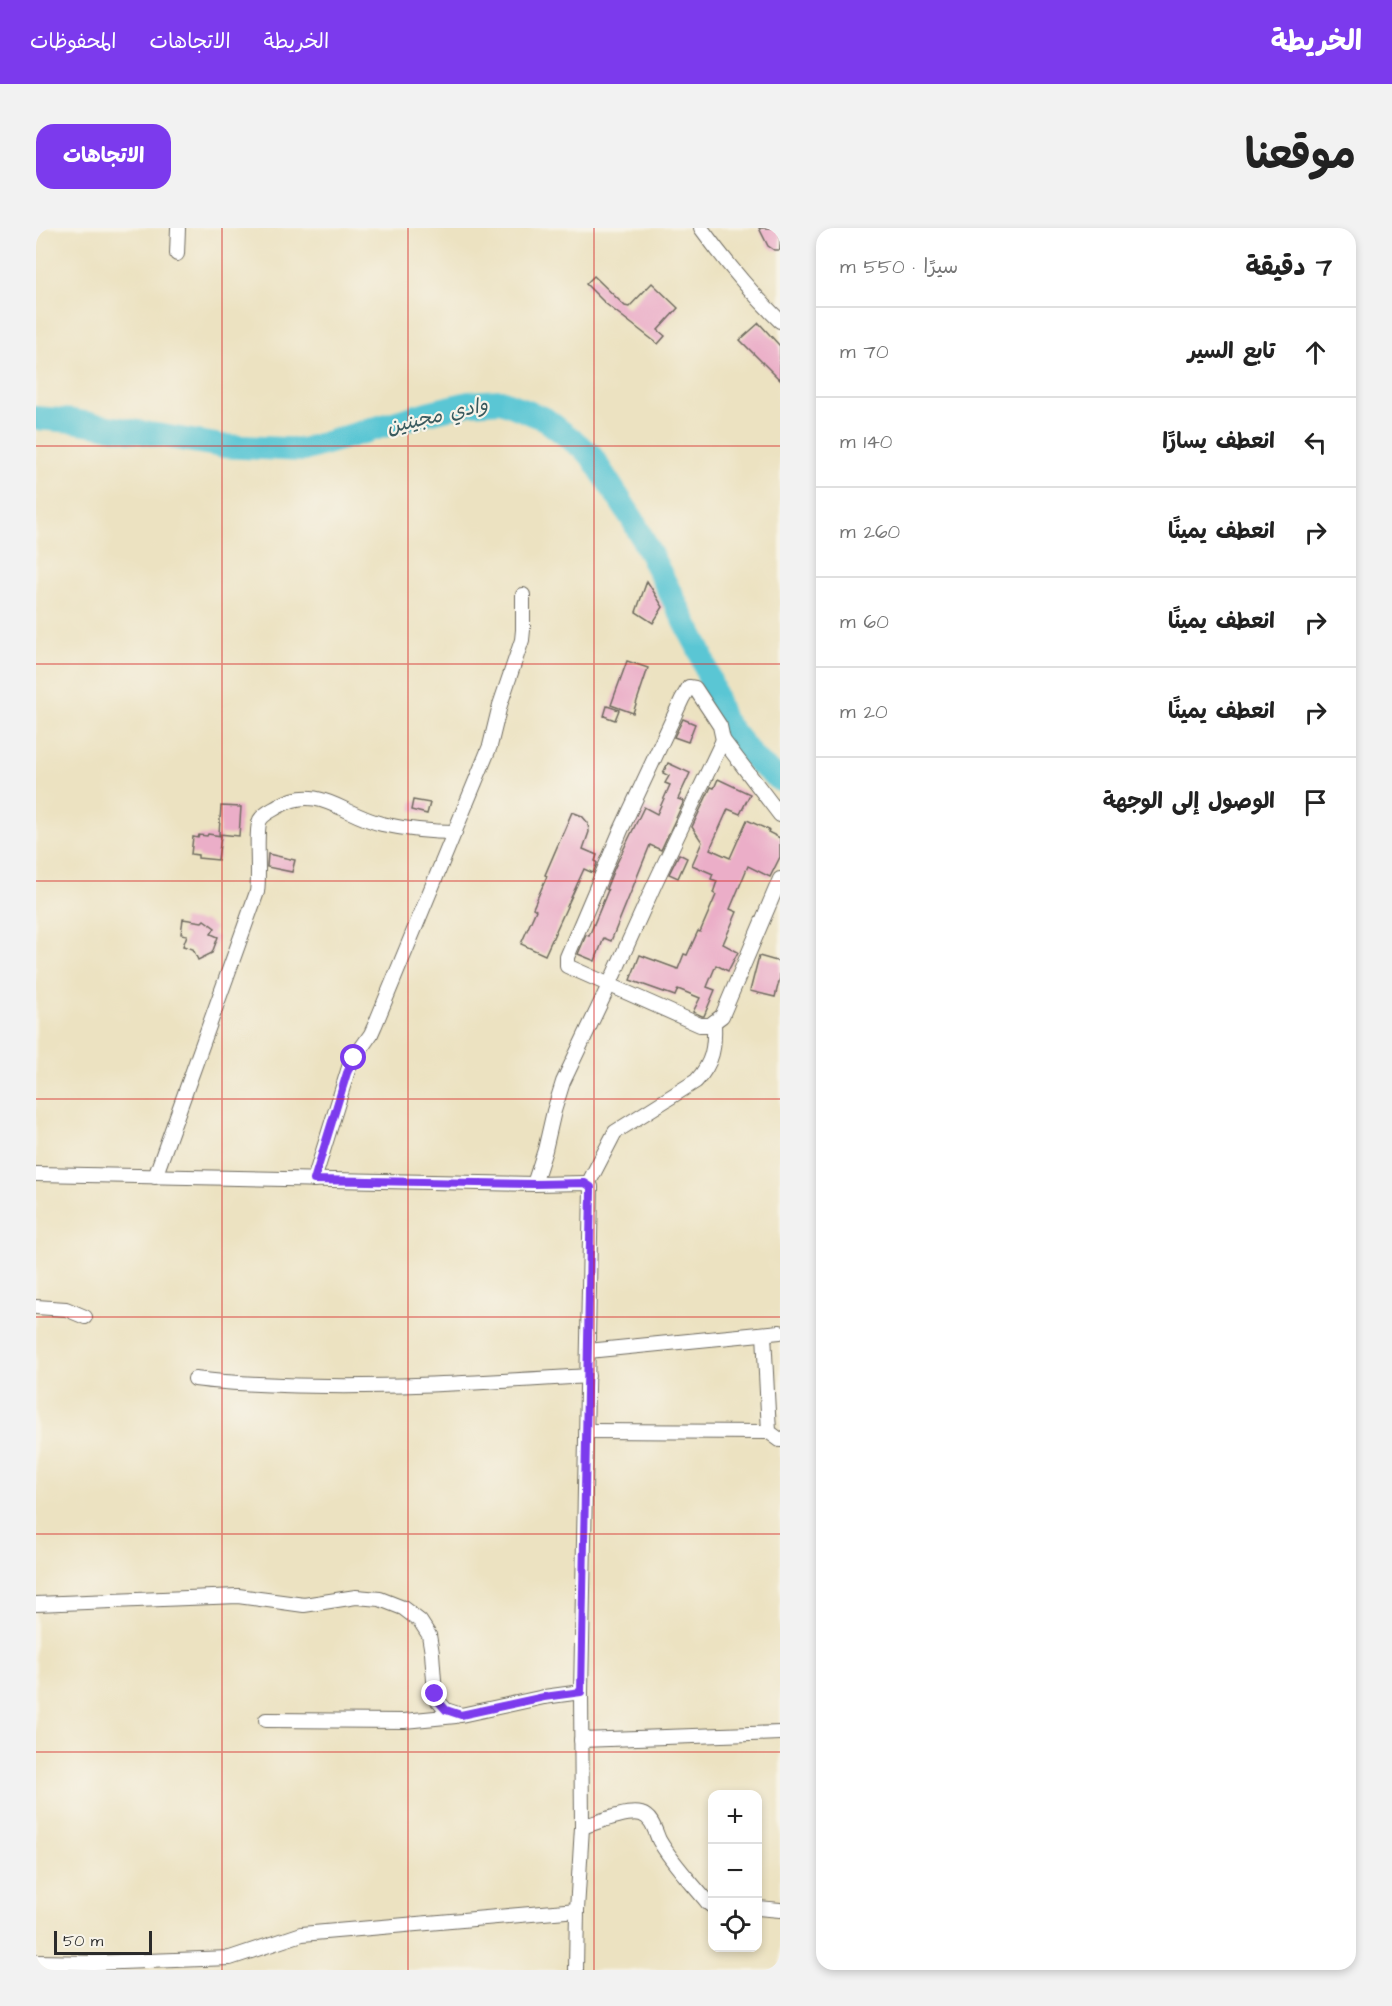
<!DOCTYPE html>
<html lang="ar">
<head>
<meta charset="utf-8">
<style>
  body { margin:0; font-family:"Architects Daughter","Playpen Sans Arabic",sans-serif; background:#f2f2f2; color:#222; direction:rtl }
  .controls { position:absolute; right:18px; bottom:18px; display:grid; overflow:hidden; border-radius:12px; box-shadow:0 3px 9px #0003 }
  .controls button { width:54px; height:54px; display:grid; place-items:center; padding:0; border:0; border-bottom:2px solid #e0e0e0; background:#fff; color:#222; font:30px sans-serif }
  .scale { position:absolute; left:18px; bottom:15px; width:98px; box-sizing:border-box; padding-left:6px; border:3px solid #2b2b2b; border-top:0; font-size:16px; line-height:21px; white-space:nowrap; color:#2b2b2b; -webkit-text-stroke:4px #f7f3e8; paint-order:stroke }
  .stop { position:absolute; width:18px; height:18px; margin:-14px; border:4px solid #7c3aed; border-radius:50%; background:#fff }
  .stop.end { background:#7c3aed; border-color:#fff; box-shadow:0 2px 6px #0008 }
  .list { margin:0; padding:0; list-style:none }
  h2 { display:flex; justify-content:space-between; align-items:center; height:78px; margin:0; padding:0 24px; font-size:26px }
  h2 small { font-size:20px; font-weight:400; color:#767676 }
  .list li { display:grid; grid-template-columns:39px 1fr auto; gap:18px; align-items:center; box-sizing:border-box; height:90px; padding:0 24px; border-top:2px solid #e0e0e0 }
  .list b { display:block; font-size:22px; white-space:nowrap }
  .list em { font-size:20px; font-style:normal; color:#767676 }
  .icon { flex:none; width:33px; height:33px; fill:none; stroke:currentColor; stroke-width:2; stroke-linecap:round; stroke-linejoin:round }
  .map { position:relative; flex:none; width:744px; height:1742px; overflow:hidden; direction:ltr; border-radius:18px }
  header { display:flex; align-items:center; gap:36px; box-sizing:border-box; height:84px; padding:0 30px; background:#7c3aed; color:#fff }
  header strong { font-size:28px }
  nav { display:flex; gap:33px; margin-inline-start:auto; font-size:21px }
  .intro { display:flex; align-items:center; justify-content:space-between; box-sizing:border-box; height:144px; padding:0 36px }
  h1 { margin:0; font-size:42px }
  .button { padding:15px 27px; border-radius:18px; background:#7c3aed; color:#fff; font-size:21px; font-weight:700 }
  main { display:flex; gap:36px; padding:0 36px }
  aside { flex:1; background:#fff; border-radius:18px; box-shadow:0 3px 9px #0003 }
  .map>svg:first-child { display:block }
</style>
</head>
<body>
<header>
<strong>الخريطة</strong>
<nav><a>الخريطة</a><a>الاتجاهات</a><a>المحفوظات</a></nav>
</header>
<div class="intro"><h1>موقعنا</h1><a class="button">الاتجاهات</a></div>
<main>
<aside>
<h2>7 دقيقة<small>سيرًا · 550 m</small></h2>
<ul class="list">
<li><svg class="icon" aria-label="ahead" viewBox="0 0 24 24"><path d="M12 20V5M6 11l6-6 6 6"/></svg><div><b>تابع السير</b></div><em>70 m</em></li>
<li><svg class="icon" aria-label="left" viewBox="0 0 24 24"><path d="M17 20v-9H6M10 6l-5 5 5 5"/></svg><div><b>انعطف يسارًا</b></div><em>140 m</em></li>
<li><svg class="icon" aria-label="right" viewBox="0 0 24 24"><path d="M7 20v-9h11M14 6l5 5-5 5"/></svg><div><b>انعطف يمينًا</b></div><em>260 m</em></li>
<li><svg class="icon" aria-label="right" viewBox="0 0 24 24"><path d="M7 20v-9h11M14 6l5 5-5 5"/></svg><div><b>انعطف يمينًا</b></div><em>60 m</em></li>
<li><svg class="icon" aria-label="right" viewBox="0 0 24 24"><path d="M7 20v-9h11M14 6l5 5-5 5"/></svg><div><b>انعطف يمينًا</b></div><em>20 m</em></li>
<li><svg class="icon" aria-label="arrive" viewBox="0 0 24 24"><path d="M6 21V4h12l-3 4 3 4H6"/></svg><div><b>الوصول إلى الوجهة</b></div></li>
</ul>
</aside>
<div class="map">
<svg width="744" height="1742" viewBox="0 0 744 1742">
  <rect width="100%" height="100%" fill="#f7f3e8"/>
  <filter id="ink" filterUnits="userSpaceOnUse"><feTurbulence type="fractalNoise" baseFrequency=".0167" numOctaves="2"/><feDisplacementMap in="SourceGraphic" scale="12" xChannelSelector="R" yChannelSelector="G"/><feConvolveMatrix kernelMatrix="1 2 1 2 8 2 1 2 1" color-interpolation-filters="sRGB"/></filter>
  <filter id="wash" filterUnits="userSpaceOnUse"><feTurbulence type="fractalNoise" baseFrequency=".008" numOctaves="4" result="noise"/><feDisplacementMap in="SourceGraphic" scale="24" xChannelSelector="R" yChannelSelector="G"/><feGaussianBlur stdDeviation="1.35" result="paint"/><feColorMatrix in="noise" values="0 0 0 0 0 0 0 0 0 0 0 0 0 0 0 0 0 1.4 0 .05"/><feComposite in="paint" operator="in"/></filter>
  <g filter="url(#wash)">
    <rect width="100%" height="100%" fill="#ece2c1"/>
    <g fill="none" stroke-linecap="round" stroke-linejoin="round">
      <polyline stroke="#5ac6d4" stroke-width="24" points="0,190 37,193 186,218 267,222 391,185 433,175 465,173 509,191 554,226 597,292 664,423 687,492 720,533 744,552"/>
    </g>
    <g id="blocks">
      <g fill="#ebaec8">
        <polygon points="723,0 744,0 744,22 738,22 732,18"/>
        <polygon points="558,48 589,78 593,79 616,55 642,80 622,102 629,108 622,116 570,76 550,56"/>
        <polygon points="723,95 744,118 744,152 704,112"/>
        <polygon points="611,353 627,379 617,395 600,384"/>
        <polygon points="591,433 612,440 597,485 575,477"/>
        <polygon points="571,478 583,482 579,492 568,488"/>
        <polygon points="647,491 659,496 652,514 638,509"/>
        <polygon points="632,535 654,545 642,571 648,573 625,622 614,617 575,713 568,710 559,733 542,726 550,707 553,708 572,662 570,661 578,641 608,579 621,586 634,557 629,555 633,548 627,545"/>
        <polygon points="682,551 714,566 704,586 692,581 674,621 694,630 711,592 733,602 732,604 744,610 744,629 734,649 712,638 694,681 701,684 687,716 702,724 692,743 680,737 671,759 679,762 668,788 666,788 657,784 664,770 642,761 639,768 594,752 604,727 642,741 648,726 651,727 662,703 664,704 680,667 677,665 681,653 675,651 677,646 656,637 666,614 656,599 675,559 678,560"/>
        <polygon points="377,572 394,575 391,586 375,582"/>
        <polygon points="185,578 205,579 203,608 183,606"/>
        <polygon points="536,584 546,588 552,595 553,604 547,621 561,627 559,633 561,635 557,645 548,641 509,727 485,716 500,682 497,680 511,648 509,647"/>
        <polygon points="172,606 185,608 182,632 162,630 162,627 155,626 157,609 162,610 163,607 171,608"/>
        <polygon points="232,626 259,632 256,644 231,639"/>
        <polygon points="643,626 651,630 642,650 633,646"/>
        <polygon points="147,691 166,694 168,692 179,700 175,706 182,709 176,725 162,732 157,721 147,718 151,707 145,706"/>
        <polygon points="723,728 744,734 744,750 739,769 714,763"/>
      </g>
    </g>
  </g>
  <g filter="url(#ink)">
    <use href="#blocks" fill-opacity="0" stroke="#6f6b60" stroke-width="1.5"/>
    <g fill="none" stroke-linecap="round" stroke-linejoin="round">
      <defs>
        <g id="minor">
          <path d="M665 0C689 33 715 65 744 93"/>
          <polyline points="141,26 142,0"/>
          <polyline points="687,512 684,498 659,460 653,459 646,471 585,602 531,729 531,738 664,797 674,797 686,788 744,651"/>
          <polyline points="0,946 498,956 549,955 555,959 545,1464 546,1599 541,1682 540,1742"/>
          <path d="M119 949 221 664C224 646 219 603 224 592 228 585 237 582 243 578 282 555 307 587 346 596 369 601 394 604 419 604"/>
          <polyline points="278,952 314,836 335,806 339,797 454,518 464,477 486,412 487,402 487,367"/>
          <polyline points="498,956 509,922 518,883 527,854 574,755 620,653 687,512 744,587"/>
          <path d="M552 956 579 904 660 853C677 835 679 819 678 794"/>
          <polyline points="0,1079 30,1081 49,1089"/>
          <polyline points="728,1106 733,1204"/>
          <polyline points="552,1123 744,1104"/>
          <path d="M159 1151C188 1155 216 1156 246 1157 348 1161 450 1154 552 1148"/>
          <polyline points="551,1203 733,1204 744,1212"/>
          <polyline points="0,1376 202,1368 268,1377 320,1369 344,1371 367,1380 384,1393 393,1407 396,1425 399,1466 402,1473 410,1482 425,1487 508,1469 545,1464"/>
          <polyline points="230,1492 368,1493 420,1488"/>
          <polyline points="545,1512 744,1505"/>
          <path d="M546 1599C560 1595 591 1582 605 1586 616 1589 619 1603 623 1612 636 1635 655 1654 672 1675L676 1678"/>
          <polyline points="722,1680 744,1682"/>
          <polyline points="0,1734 57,1735 194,1730 266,1706 541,1682"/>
        </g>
      </defs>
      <use href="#minor" stroke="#6f6b60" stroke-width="16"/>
      <use href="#minor" stroke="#fff" stroke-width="14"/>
    </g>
  </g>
  <g fill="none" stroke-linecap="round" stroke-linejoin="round" filter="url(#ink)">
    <polyline stroke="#7c3aed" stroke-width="8" points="318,830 311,845 278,952 498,956 549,955 555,959 555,963 545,1464 508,1469 425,1487 410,1482 402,1473 399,1466"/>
  </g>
  <path fill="none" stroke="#d62828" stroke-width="1.5" stroke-opacity="0.55" d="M186 0V1742M372 0V1742M558 0V1742M0 218H744M0 436H744M0 653H744M0 871H744M0 1089H744M0 1306H744M0 1524H744"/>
  <g text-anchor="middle" stroke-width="4.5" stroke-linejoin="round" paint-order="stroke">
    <g font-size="20" font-style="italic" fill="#395a5e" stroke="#f7f3e8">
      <text transform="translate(401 187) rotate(-13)" y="7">وادي مجينين</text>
    </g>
  </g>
</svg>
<div class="controls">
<button>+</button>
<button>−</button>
<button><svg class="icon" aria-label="locate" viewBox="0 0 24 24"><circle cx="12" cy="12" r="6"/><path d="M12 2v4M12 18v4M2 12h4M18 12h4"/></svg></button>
</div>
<div class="scale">50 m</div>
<div class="stop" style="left:318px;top:830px"></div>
<div class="stop end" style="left:399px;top:1466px"></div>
</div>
</main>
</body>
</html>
